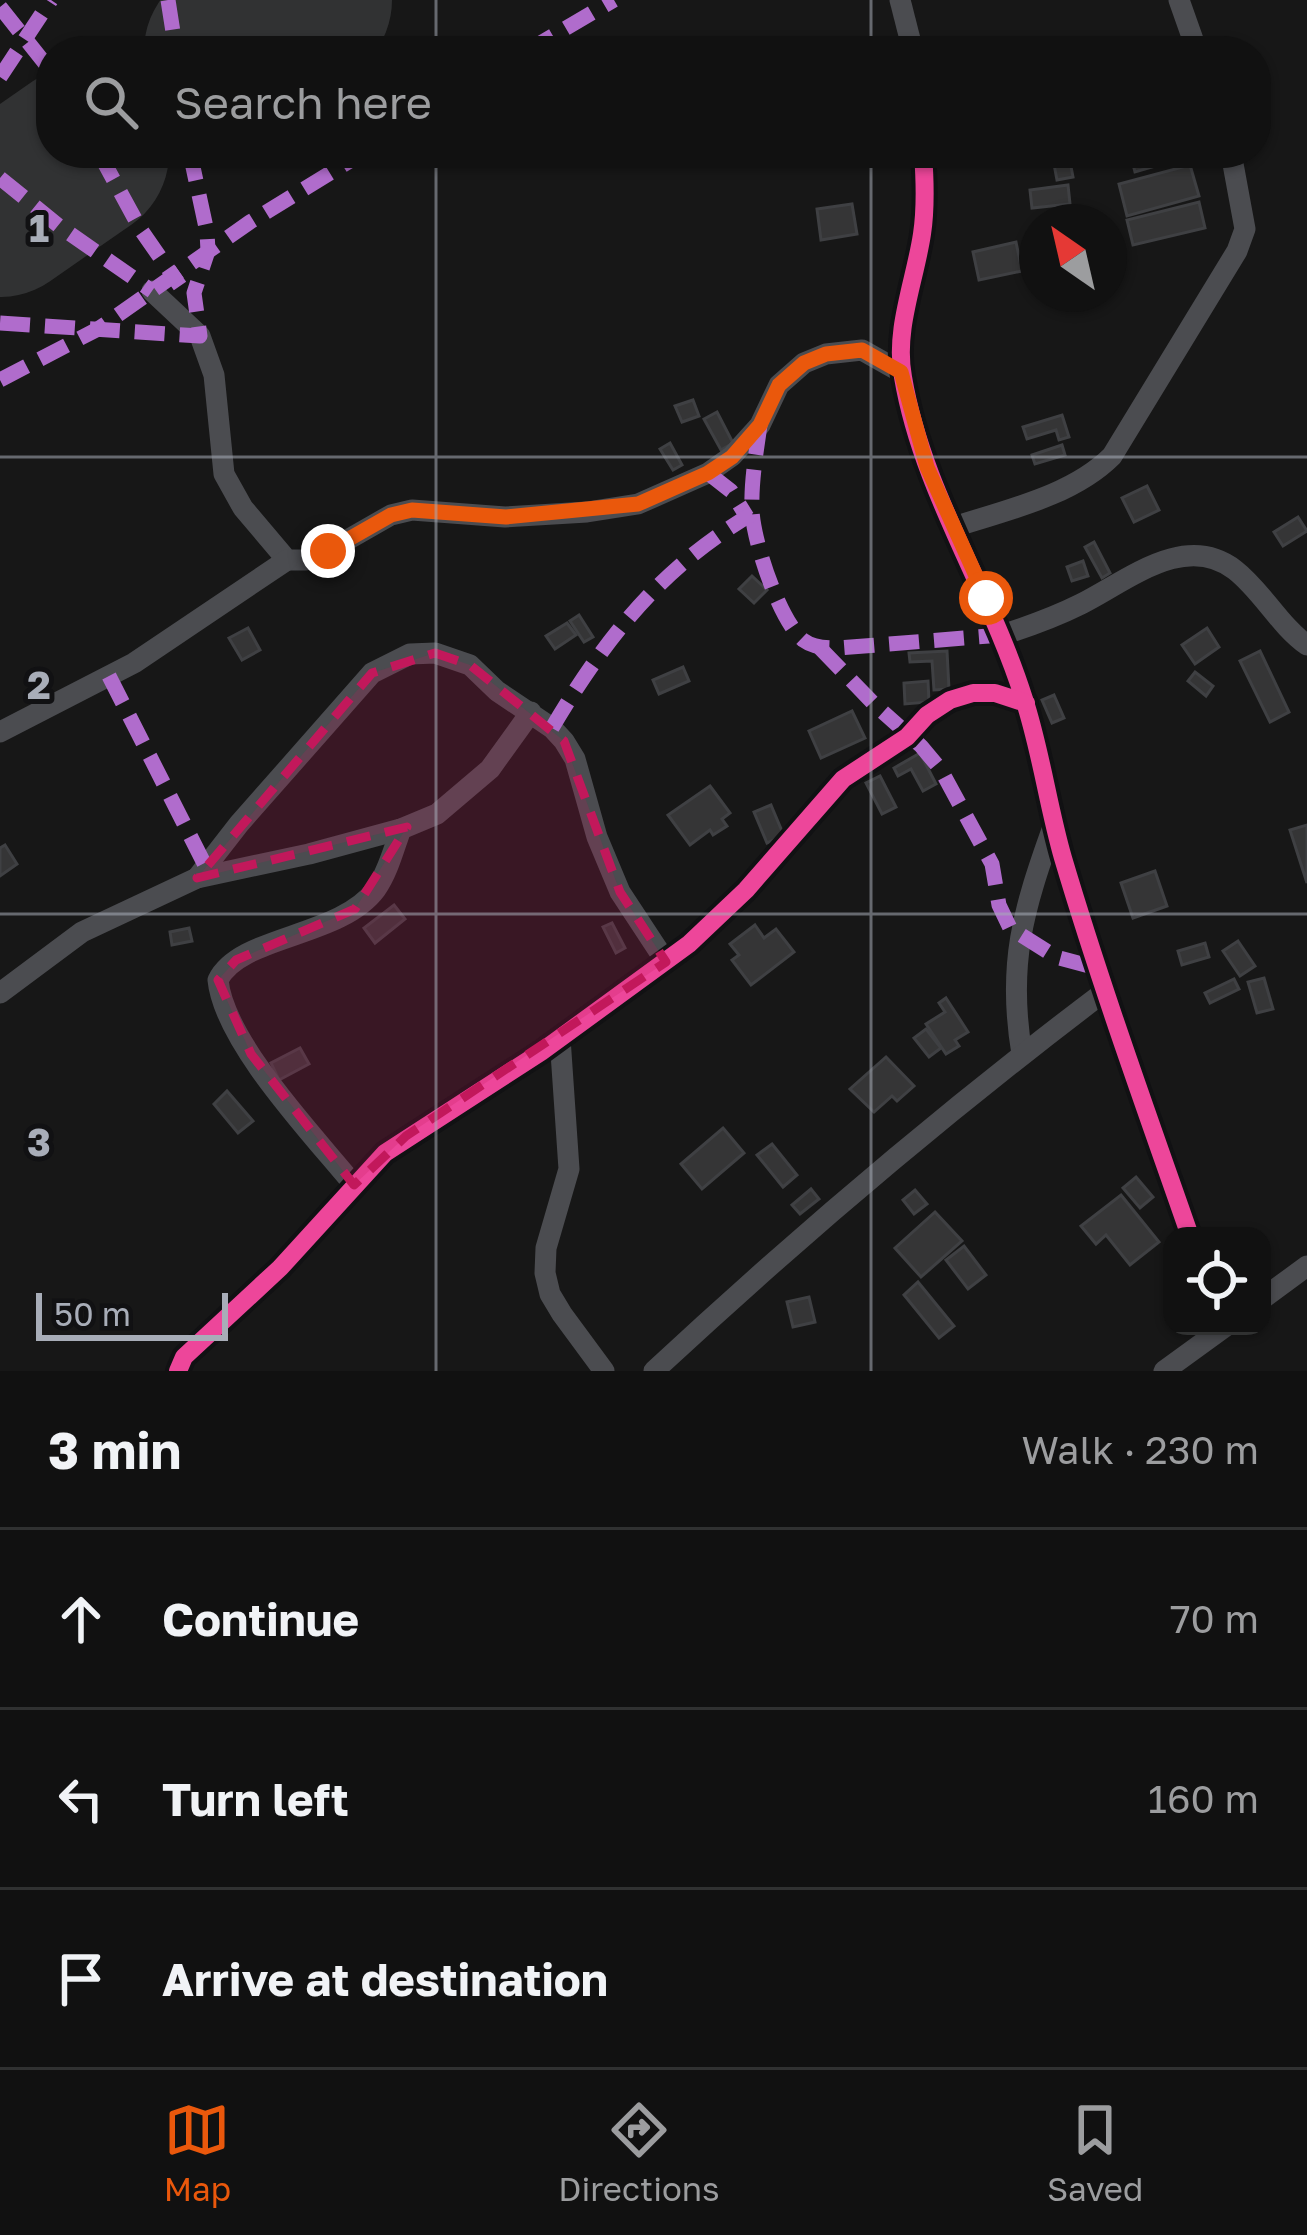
<!DOCTYPE html>
<html lang="en">
<head>
<meta charset="utf-8">
<style>
  body { margin:0; font-family:"Golos Text",sans-serif; background:#1e1f1f; color:#f1f3f6 }
  .controls { position:absolute; right:36px; bottom:36px; display:grid; overflow:hidden; border-radius:24px; box-shadow:0 3px 9px #0004 }
  .controls button { width:108px; height:108px; display:grid; place-items:center; padding:0; border:0; border-bottom:3px solid #303131; background:#111; color:#f1f3f6; font:60px sans-serif }
  .compass { position:absolute; left:1019px; top:204px; width:108px; height:108px; border-radius:50%; background:#111; box-shadow:0 3px 9px #0004; rotate:326deg }
  .scale { position:absolute; left:36px; bottom:30px; width:192px; box-sizing:border-box; padding-left:12px; border:6px solid #a8adb8; border-top:0; font-size:33px; line-height:42px; white-space:nowrap; color:#a8adb8; -webkit-text-stroke:9px #111113; paint-order:stroke }
  .stop { position:absolute; width:36px; height:36px; margin:-27px; border:9px solid #ea580c; border-radius:50%; background:#fff }
  .stop.end { background:#ea580c; border-color:#fff; box-shadow:0 3px 12px #0008 }
  .list { margin:0; padding:0; list-style:none }
  h2 { display:flex; justify-content:space-between; align-items:center; height:156px; margin:0; padding:0 48px; font-size:51px }
  h2 small { font-size:39px; font-weight:400; color:#9c9d9f }
  .list li { display:grid; grid-template-columns:78px 1fr auto; gap:36px; align-items:center; box-sizing:border-box; height:180px; padding:0 48px; border-top:3px solid #303131 }
  .list b { display:block; font-size:45px; white-space:nowrap }
  .list em { font-size:39px; font-style:normal; color:#9c9d9f }
  .icon { flex:none; width:66px; height:66px; fill:none; stroke:currentColor; stroke-width:2; stroke-linecap:round; stroke-linejoin:round }
  .map { position:relative; flex:none; width:1307px; height:1371px; overflow:hidden }
  .search { position:absolute; background:#111; box-shadow:0 3px 9px #0004; left:36px; right:36px; top:36px; height:132px; display:flex; align-items:center; gap:30px; box-sizing:border-box; padding:0 42px; border-radius:48px; color:#9c9d9f; font-size:45px }
  .sheet { height:696px; background:#111 }
  nav { display:flex; justify-content:space-around; align-items:center; box-sizing:border-box; height:168px; border-top:3px solid #303131; background:#111; font-size:33px; color:#9c9d9f }
  nav a { display:grid; justify-items:center; gap:6px }
  nav .on { color:#ea580c }
  .map>svg:first-child { display:block }
</style>
</head>
<body>
<div class="map">
<svg width="1307" height="1371" viewBox="0 0 1307 1371">
  <rect width="100%" height="100%" fill="#171717"/>
  <g fill="none" stroke-linecap="round" stroke-linejoin="round">
    <g stroke="#313233" stroke-width="174">
      <polyline points="231,51 305,0"/>
      <polyline points="0,210 82,153"/>
    </g>
  </g>
  <g fill="#353536" stroke="#3f4043" stroke-width="3">
    <polygon points="1130,153 1171,153 1173,161 1135,172"/>
    <polygon points="1069,156 1073,177 1057,180 1053,159"/>
    <polygon points="1190,165 1199,196 1127,216 1119,184"/>
    <polygon points="1068,185 1070,204 1032,208 1030,190"/>
    <polygon points="1199,202 1205,228 1133,245 1127,220"/>
    <polygon points="852,204 857,234 821,240 817,209"/>
    <polygon points="1016,242 1022,271 979,280 973,252"/>
    <polygon points="693,400 699,416 682,422 675,406"/>
    <polygon points="717,412 733,443 721,450 704,419"/>
    <polygon points="1062,415 1069,437 1059,440 1056,430 1027,439 1023,427"/>
    <polygon points="670,443 682,465 673,470 660,449"/>
    <polygon points="1062,445 1065,455 1035,464 1032,455"/>
    <polygon points="1147,486 1159,510 1134,522 1122,498"/>
    <polygon points="1298,517 1307,531 1283,546 1274,532"/>
    <polygon points="1094,542 1110,573 1102,578 1085,547"/>
    <polygon points="1083,561 1088,576 1072,581 1067,567"/>
    <polygon points="752,576 767,590 754,603 739,589"/>
    <polygon points="579,615 593,637 584,642 570,621"/>
    <polygon points="567,623 576,635 555,649 546,636"/>
    <polygon points="248,628 260,650 242,660 229,638"/>
    <polygon points="1207,628 1219,647 1195,664 1182,645"/>
    <polygon points="947,651 949,689 934,690 932,661 910,662 909,653"/>
    <polygon points="1260,651 1289,712 1270,722 1240,661"/>
    <polygon points="683,667 689,681 659,694 653,680"/>
    <polygon points="1195,672 1213,686 1206,696 1188,681"/>
    <polygon points="928,681 929,702 905,704 904,683"/>
    <polygon points="1054,695 1064,718 1052,723 1042,700"/>
    <polygon points="852,711 865,738 821,758 809,731"/>
    <polygon points="920,753 936,784 923,791 911,769 898,776 894,768"/>
    <polygon points="880,776 896,807 882,814 866,783"/>
    <polygon points="710,786 730,813 722,819 727,826 713,835 710,830 690,845 668,815"/>
    <polygon points="771,805 784,836 767,843 754,812"/>
    <polygon points="1307,825 1307,883 1290,830"/>
    <polygon points="5,845 17,864 0,876 0,848"/>
    <polygon points="1155,871 1167,906 1133,918 1121,883"/>
    <polygon points="394,905 405,919 375,943 364,928"/>
    <polygon points="612,923 625,948 616,953 603,927"/>
    <polygon points="755,925 764,938 776,929 794,952 751,985 732,960 739,955 730,944"/>
    <polygon points="189,928 192,941 172,945 170,932"/>
    <polygon points="1238,941 1255,966 1240,976 1223,951"/>
    <polygon points="1205,943 1209,957 1182,965 1178,951"/>
    <polygon points="1264,978 1273,1009 1257,1013 1248,982"/>
    <polygon points="1234,979 1239,989 1210,1003 1205,993"/>
    <polygon points="946,998 968,1032 955,1040 959,1046 946,1054 926,1024 945,1012 939,1003"/>
    <polygon points="926,1029 941,1048 929,1057 914,1038"/>
    <polygon points="300,1048 309,1064 279,1080 271,1063"/>
    <polygon points="886,1057 914,1086 897,1101 892,1096 874,1112 850,1089"/>
    <polygon points="227,1091 253,1121 238,1133 214,1104"/>
    <polygon points="723,1128 744,1153 702,1189 681,1164"/>
    <polygon points="772,1144 797,1175 783,1187 757,1155"/>
    <polygon points="1136,1177 1153,1197 1140,1208 1123,1188"/>
    <polygon points="811,1189 819,1199 800,1214 792,1205"/>
    <polygon points="915,1190 927,1204 914,1214 903,1200"/>
    <polygon points="1121,1195 1159,1242 1130,1265 1106,1235 1096,1244 1081,1226"/>
    <polygon points="935,1212 962,1241 921,1277 895,1248"/>
    <polygon points="964,1246 986,1275 968,1289 946,1260"/>
    <polygon points="918,1282 954,1326 939,1338 904,1295"/>
    <polygon points="809,1297 815,1322 793,1327 787,1302"/>
  </g>
  <g fill="none" stroke-linecap="round" stroke-linejoin="round">
    <g stroke="#4b4c50" stroke-width="21">
      <polyline points="900,0 913,51"/>
      <polyline points="1179,0 1197,51"/>
      <path d="M923 153C925 180 926 208 922 234 915 281 894 330 903 377 922 491 990 590 1024 699 1041 751 1048 806 1063 858 1101 986 1146 1110 1190 1236"/>
      <polyline points="152,291 200,336 214,375 224,474 243,508 287,560 306,560 328,551 391,515 412,510 505,517 587,512 638,504 708,473 732,456 760,425 779,385 804,363 826,354 862,350 901,372"/>
      <path d="M954 527C1006 510 1072 496 1112 456L1237 251 1245 229 1231 153"/>
      <path d="M1002 635C1030 626 1055 617 1081 604 1127 581 1185 531 1235 570 1262 591 1279 625 1307 645"/>
      <polyline points="0,732 134,663 287,560"/>
      <polyline points="197,878 239,824 372,673 410,654 435,653 470,665 497,691 552,728 564,741 575,759 597,837 620,892 666,962"/>
      <polyline points="0,993 82,932 197,878 309,854 401,829 437,814 490,769 531,712"/>
      <polyline points="560,1038 569,1169 546,1248 545,1273 550,1294 562,1314 604,1371"/>
      <path d="M1022 1054C1007 965 1023 910 1053 827"/>
      <path d="M354 1185C314 1136 224 1042 218 980 240 935 340 938 376 889 388 872 394 848 401 829"/>
      <polyline points="1262,1299 1307,1266"/>
      <polyline points="178,1371 184,1357 280,1268 385,1153 541,1052 689,944 746,890 843,779 907,737 927,715 950,700 973,693 995,693 1026,703"/>
      <path d="M654 1371C797 1238 948 1110 1104 992"/>
      <polyline points="1164,1371 1226,1326"/>
    </g>
    <g stroke="#b06ccc" stroke-width="15" stroke-dasharray="30 15" stroke-linecap="butt">
      <polyline points="168,0 176,51"/>
      <polyline points="0,7 51,71"/>
      <polyline points="527,51 614,0"/>
      <polyline points="0,77 51,0"/>
      <polyline points="99,153 141,230 180,286"/>
      <polyline points="0,178 59,226 152,291"/>
      <polyline points="0,323 200,336 194,293 208,251 207,232 190,153"/>
      <polyline points="0,380 98,329 250,222 363,153"/>
      <path d="M760 425C756 453 751 482 752 510 753 540 779 620 803 640 814 648 826 648 839 648L1002 635"/>
      <polyline points="708,473 731,491 747,517"/>
      <polyline points="820,648 876,706 921,746 941,770 992,864 999,905 1010,928 1056,957 1097,968"/>
      <polyline points="109,676 206,867"/>
      <path d="M552 728C604 640 662 566 752 514"/>
    </g>
    <defs>
      <g id="cycleway">
        <path d="M923 153C925 180 926 208 922 234 915 281 894 330 903 377 922 491 990 590 1024 699 1041 751 1048 806 1063 858 1101 986 1146 1110 1190 1236"/>
        <polyline points="178,1371 184,1357 280,1268 385,1153 541,1052 689,944 746,890 843,779 907,737 927,715 950,700 973,693 995,693 1026,703"/>
      </g>
    </defs>
    <use href="#cycleway" stroke="#111113" stroke-width="26"/>
    <use href="#cycleway" stroke="#ed469a" stroke-width="18"/>
  </g>
  <g fill="none" stroke-linecap="round" stroke-linejoin="round">
    <polyline stroke="#ea580c" stroke-width="15" points="328,551 391,515 412,510 506,517 638,504 708,473 732,457 760,425 779,385 804,363 826,354 862,350 901,372 927,467 986,598"/>
  </g>
  <path fill="#c2185b" fill-opacity="0.2" stroke="#c2185b" stroke-width="9" stroke-dasharray="24 15" stroke-linejoin="round" d="M435 653 470 665 564 741 620 892 666 962 406 1136 354 1185 251 1054 218 980 236 960 355 909 407 827 197 878 372 673Z"/>
  <path fill="none" stroke="#a8adb8" stroke-width="3" stroke-opacity="0.55" d="M436 0V51M871 0V51M436 153V1371M871 153V1371M0 457H1307M0 914H1307"/>
  <g font-size="39" text-anchor="middle" font-weight="bold" fill="#a8adb8" stroke="#111113" stroke-width="10" stroke-linejoin="round" paint-order="stroke">
    <text x="39" y="242">1</text>
    <text x="39" y="699">2</text>
    <text x="39" y="1156">3</text>
  </g>
</svg>
<div class="controls">
<button><svg class="icon" aria-label="locate" viewBox="0 0 24 24"><circle cx="12" cy="12" r="6"/><path d="M12 2v4M12 18v4M2 12h4M18 12h4"/></svg></button>
</div>
<svg class="compass" viewBox="-18 -18 36 36"><path d="M0-13l5 13h-10z" fill="#e53935"/><path d="M0 13l5-13h-10z" fill="#9c9d9f"/></svg>
<div class="scale">50 m</div>
<div class="stop" style="left:986px;top:598px"></div>
<div class="stop end" style="left:328px;top:551px"></div>
<div class="search"><svg class="icon" aria-label="search" viewBox="0 0 24 24"><circle cx="10" cy="10" r="6"/><path d="M15 15l6 6"/></svg>Search here</div>
</div>
<section class="sheet">
<h2>3 min<small>Walk · 230 m</small></h2>
<ul class="list">
<li><svg class="icon" aria-label="ahead" viewBox="0 0 24 24"><path d="M12 20V5M6 11l6-6 6 6"/></svg><div><b>Continue</b></div><em>70 m</em></li>
<li><svg class="icon" aria-label="left" viewBox="0 0 24 24"><path d="M17 20v-9H6M10 6l-5 5 5 5"/></svg><div><b>Turn left</b></div><em>160 m</em></li>
<li><svg class="icon" aria-label="arrive" viewBox="0 0 24 24"><path d="M6 21V4h12l-3 4 3 4H6"/></svg><div><b>Arrive at destination</b></div></li>
</ul>
</section>
<nav>
<a class="on"><svg class="icon" aria-label="map" viewBox="0 0 24 24"><path d="M3 6l6-2 6 2 6-2v14l-6 2-6-2-6 2zM9 4v14M15 6v14"/></svg>Map</a>
<a><svg class="icon" aria-label="directions" viewBox="0 0 24 24"><path d="M12 3l9 9-9 9-9-9zM9 14v-3h6M13 9l2 2-2 2"/></svg>Directions</a>
<a><svg class="icon" aria-label="saved" viewBox="0 0 24 24"><path d="M7 4h10v16l-5-4-5 4z"/></svg>Saved</a>
</nav>
</body>
</html>
